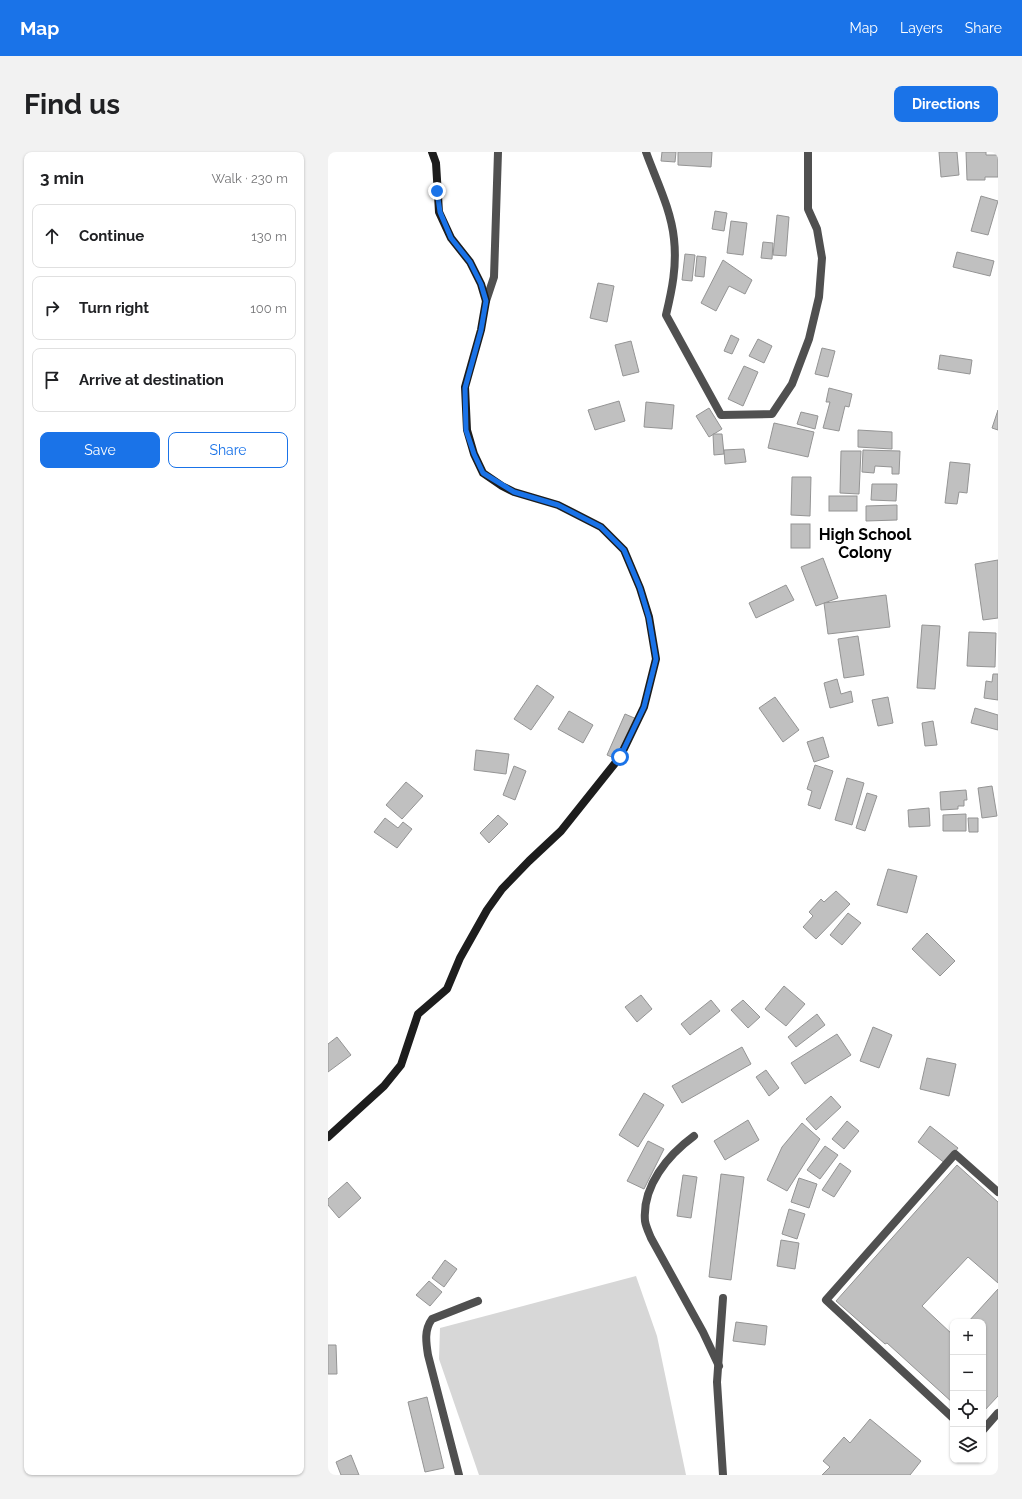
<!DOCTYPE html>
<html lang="en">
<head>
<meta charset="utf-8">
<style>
  body { margin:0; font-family:Raleway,sans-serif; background:#f2f2f2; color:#202124 }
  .controls { position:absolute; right:12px; bottom:12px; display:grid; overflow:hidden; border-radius:8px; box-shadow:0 1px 3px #0004 }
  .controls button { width:36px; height:36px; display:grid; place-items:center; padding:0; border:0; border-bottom:1px solid #e0e0e0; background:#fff; color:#202124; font:20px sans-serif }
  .stop { position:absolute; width:12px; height:12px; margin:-9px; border:3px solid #1a73e8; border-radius:50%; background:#fff }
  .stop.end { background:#1a73e8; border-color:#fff; box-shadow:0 1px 4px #0008 }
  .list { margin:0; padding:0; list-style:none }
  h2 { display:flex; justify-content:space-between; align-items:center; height:52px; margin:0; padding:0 16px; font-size:17px }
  h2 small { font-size:13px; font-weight:400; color:#757577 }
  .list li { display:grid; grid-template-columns:26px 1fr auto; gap:12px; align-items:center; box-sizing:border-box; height:64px; margin:0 8px 8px; padding:0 8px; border:1px solid #e0e0e0; border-radius:8px }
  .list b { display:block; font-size:15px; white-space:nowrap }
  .list em { font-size:13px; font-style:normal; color:#757577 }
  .actions { display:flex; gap:8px; padding:12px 16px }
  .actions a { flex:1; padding:9px 0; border:1px solid #1a73e8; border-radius:8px; text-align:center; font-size:14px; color:#1a73e8 }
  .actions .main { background:#1a73e8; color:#fff }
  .icon { flex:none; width:22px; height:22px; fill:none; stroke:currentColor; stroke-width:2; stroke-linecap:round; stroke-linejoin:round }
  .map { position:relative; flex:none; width:670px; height:1323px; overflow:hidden; border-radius:8px }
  header { display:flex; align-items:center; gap:24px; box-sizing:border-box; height:56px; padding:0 20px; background:#1a73e8; color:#fff }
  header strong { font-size:19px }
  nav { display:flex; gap:22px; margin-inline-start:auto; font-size:14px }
  .intro { display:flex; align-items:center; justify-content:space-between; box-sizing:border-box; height:96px; padding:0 24px }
  h1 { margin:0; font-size:28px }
  .button { padding:10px 18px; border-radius:8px; background:#1a73e8; color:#fff; font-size:14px; font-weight:700 }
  main { display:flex; gap:24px; padding:0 24px }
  aside { flex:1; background:#fff; border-radius:8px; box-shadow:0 1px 3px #0004 }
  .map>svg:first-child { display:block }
</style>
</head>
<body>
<header>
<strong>Map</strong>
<nav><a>Map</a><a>Layers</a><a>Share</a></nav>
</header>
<div class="intro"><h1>Find us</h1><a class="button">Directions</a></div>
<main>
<aside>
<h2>3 min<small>Walk · 230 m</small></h2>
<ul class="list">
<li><svg class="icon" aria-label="ahead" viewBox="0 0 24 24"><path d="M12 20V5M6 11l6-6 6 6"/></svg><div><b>Continue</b></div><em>130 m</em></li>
<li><svg class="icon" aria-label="right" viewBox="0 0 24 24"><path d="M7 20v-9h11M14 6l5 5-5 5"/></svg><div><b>Turn right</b></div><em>100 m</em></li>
<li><svg class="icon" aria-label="arrive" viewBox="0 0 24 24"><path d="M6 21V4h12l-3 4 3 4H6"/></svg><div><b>Arrive at destination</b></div></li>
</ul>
<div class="actions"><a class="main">Save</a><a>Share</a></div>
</aside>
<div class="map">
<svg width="670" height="1323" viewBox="0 0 670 1323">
  <rect width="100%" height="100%" fill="#fff"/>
  <polygon fill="#d7d7d7" points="308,1124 329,1184 358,1323 151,1323 111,1207 112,1176"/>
  <g fill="#c0c0c0" stroke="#949494">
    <polygon points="334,0 348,0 347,10 333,9"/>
    <polygon points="350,0 384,0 383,15 350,13"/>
    <polygon points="611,0 629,0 631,23 613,25"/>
    <polygon points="638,0 658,0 658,3 670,3 670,25 657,25 657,28 639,28"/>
    <polygon points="653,44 670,49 660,83 643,79"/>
    <polygon points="387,59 399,61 396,79 384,77"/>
    <polygon points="449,63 461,65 458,104 445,103"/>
    <polygon points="403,69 419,71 415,103 399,101"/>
    <polygon points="435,90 445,91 444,107 433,106"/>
    <polygon points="629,100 666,109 662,124 625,115"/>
    <polygon points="357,102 367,103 364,129 354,128"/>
    <polygon points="369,104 378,105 376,125 367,124"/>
    <polygon points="395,108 424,128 417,142 401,134 388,159 373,151"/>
    <polygon points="270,131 286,134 279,170 262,166"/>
    <polygon points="403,183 411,187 404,202 396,199"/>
    <polygon points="430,187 444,194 436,211 421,204"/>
    <polygon points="303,189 311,220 295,224 287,193"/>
    <polygon points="494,196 507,199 500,225 487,222"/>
    <polygon points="612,203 644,208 642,222 610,217"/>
    <polygon points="416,214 430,220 415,254 400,247"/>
    <polygon points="501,236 524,242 521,255 517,254 511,279 495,276 502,250 498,250"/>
    <polygon points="291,249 297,269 267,278 260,258"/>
    <polygon points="318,250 346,253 344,277 316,275"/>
    <polygon points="381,256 394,277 381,285 368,264"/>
    <polygon points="670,258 670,278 664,276"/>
    <polygon points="473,260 490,264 487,277 469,272"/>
    <polygon points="446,271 486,280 480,305 440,296"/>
    <polygon points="530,278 564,280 564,297 530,295"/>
    <polygon points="385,282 394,282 396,302 386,303"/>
    <polygon points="416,297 418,310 397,312 396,298"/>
    <polygon points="535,298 572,299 571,322 564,322 564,315 547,314 546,321 534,320"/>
    <polygon points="513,299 533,299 531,342 512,341"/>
    <polygon points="622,310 642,312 639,341 631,340 629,352 617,351"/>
    <polygon points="464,325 483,325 482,364 463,363"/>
    <polygon points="544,332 569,332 568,349 543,348"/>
    <rect x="501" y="344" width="28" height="15"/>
    <polygon points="569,353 569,368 538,369 538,354"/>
    <rect x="463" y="372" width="19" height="24"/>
    <polygon points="495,406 510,446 488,454 473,415"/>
    <polygon points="670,408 670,466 655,468 647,412"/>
    <polygon points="458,433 466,448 428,466 421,451"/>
    <polygon points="558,443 562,475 500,482 496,451"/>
    <polygon points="594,473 612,474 607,537 589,536"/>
    <polygon points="641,480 668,481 667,515 639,514"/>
    <polygon points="530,484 536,523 516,526 510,487"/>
    <polygon points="665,522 670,522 670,548 656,546 658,529 664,530"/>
    <polygon points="509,527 513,542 523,539 525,550 502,556 496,531"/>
    <polygon points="209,533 226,545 203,578 186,567"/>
    <polygon points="447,545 471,578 455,590 431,556"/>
    <polygon points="560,545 565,571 550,574 544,548"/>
    <polygon points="647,556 670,563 670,578 643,571"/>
    <polygon points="241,559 265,573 255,591 230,577"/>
    <polygon points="297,562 311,568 293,609 279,603"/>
    <polygon points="605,569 609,593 597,594 594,571"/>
    <polygon points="495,585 501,605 486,610 479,590"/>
    <polygon points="148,598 181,602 178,622 146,618"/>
    <polygon points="487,613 505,619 492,657 480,653 484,639 479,637"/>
    <polygon points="186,614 198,619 187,648 175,643"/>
    <polygon points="519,626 536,631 524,673 507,668"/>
    <polygon points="78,630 95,644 74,667 58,653"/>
    <polygon points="664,634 669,664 654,666 650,636"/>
    <polygon points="638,638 639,648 636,648 636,654 630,654 630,657 613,658 612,640"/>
    <polygon points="539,641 549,644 537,679 528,676"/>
    <polygon points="601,656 602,674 581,675 580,658"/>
    <polygon points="638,662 638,679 615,679 615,663"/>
    <polygon points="170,663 180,672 161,691 152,681"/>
    <polygon points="57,666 70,676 75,670 84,677 69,696 46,680"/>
    <polygon points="640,666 650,666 650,680 641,680"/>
    <polygon points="560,717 589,724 579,761 549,753"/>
    <polygon points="508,739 522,752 488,787 475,775 485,764 481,760 493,747 496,750"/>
    <polygon points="520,761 533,771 514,793 502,783"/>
    <polygon points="599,781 627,809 612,824 584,797"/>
    <polygon points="456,834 477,852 458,874 437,857"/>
    <polygon points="313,843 324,857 309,870 297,855"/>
    <polygon points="383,848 392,859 362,883 353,872"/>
    <polygon points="415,848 432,865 420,876 403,858"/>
    <polygon points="489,862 497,873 468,895 460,885"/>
    <polygon points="545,875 564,883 551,916 532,909"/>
    <polygon points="509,882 523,903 477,932 463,911"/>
    <polygon points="9,885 23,903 0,920 0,892"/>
    <polygon points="414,895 423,912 354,951 344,934"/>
    <polygon points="599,906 628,912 621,944 592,937"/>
    <polygon points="438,918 451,936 441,944 428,925"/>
    <polygon points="316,941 336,953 310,995 291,983"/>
    <polygon points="503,944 513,955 488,978 478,967"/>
    <polygon points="420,968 431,988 397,1008 386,989"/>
    <polygon points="519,969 531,979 516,997 504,987"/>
    <polygon points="474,971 492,987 459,1039 439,1028 454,995"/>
    <polygon points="602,974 630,996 618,1012 590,990"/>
    <polygon points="320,989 336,997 316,1037 299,1029"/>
    <polygon points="497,994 510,1003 492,1027 479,1018"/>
    <polygon points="512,1011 523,1019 506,1045 494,1038"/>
    <polygon points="629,1013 670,1050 670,1131 640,1105 594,1154 625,1183 625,1251 559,1191 557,1192 508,1149"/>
    <polygon points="393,1022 416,1025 403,1128 381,1125"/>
    <polygon points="355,1023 369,1025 363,1066 349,1064"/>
    <polygon points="471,1026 489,1032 481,1056 463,1050"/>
    <polygon points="19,1030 33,1046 11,1066 0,1053 0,1047"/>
    <polygon points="461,1057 477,1062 469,1087 454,1082"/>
    <polygon points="453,1088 471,1091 467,1117 449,1114"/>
    <polygon points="117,1108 129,1117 116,1135 104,1126"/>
    <polygon points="101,1129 114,1140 102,1154 88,1143"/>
    <polygon points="670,1137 670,1244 655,1260 655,1170 640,1170"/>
    <polygon points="408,1170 439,1174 437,1193 405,1189"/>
    <polygon points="0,1193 8,1193 9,1222 0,1222"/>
    <polygon points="99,1245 116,1316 97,1320 80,1250"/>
    <polygon points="542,1267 593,1309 582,1323 494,1323 502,1315 495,1309 516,1285 522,1291"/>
    <polygon points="23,1303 31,1323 13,1323 8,1310"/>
  </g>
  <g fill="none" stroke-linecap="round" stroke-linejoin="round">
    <g stroke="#505050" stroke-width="8">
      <path d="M318 0C328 28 343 57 346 87 349 114 344 138 338 163L393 263 444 262 464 232 481 187 491 145 494 106 489 77 480 57V0"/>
      <polyline points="158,149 166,125 170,0"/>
      <path d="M366 984C340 1003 314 1034 317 1069 318 1075 321 1081 323 1086L375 1180 391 1214"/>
      <polyline points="625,1266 498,1148 627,1002 670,1040"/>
      <polyline points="655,1278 670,1261"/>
      <path d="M131 1323 100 1203C98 1190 96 1178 104 1167L150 1149"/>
      <polyline points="395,1323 389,1230 395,1146"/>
    </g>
    <polyline stroke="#1d1d1d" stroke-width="8" points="0,985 56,934 73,913 90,862 119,837 132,806 159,758 174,737 201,709 233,679 292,605 316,555 328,507 321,465 312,436 296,398 273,375 230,353 186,340 174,334 155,321 146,302 139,278 137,235 153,178 158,149 153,132 142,110 123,86 111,60 108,11 104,0"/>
  </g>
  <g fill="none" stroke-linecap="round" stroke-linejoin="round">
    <polyline stroke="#1a73e8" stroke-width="5" points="109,39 112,60 123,86 142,110 153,132 158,149 153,178 137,236 138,278 146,302 155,321 186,340 230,353 273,375 296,398 312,436 321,466 328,507 316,555 292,605"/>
  </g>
  <g text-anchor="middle" stroke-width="3" stroke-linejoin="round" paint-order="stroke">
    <g font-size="16" font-weight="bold" fill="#000" stroke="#fff">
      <text x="537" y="388">High School<tspan x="537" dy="18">Colony</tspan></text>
    </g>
  </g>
</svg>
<div class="controls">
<button>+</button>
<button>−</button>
<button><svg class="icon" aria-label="locate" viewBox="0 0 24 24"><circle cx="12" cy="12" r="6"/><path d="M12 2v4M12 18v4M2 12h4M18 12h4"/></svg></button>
<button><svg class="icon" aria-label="layers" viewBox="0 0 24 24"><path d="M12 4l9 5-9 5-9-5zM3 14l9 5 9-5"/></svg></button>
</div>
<div class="stop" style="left:292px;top:605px"></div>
<div class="stop end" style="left:109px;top:39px"></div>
</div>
</main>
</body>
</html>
